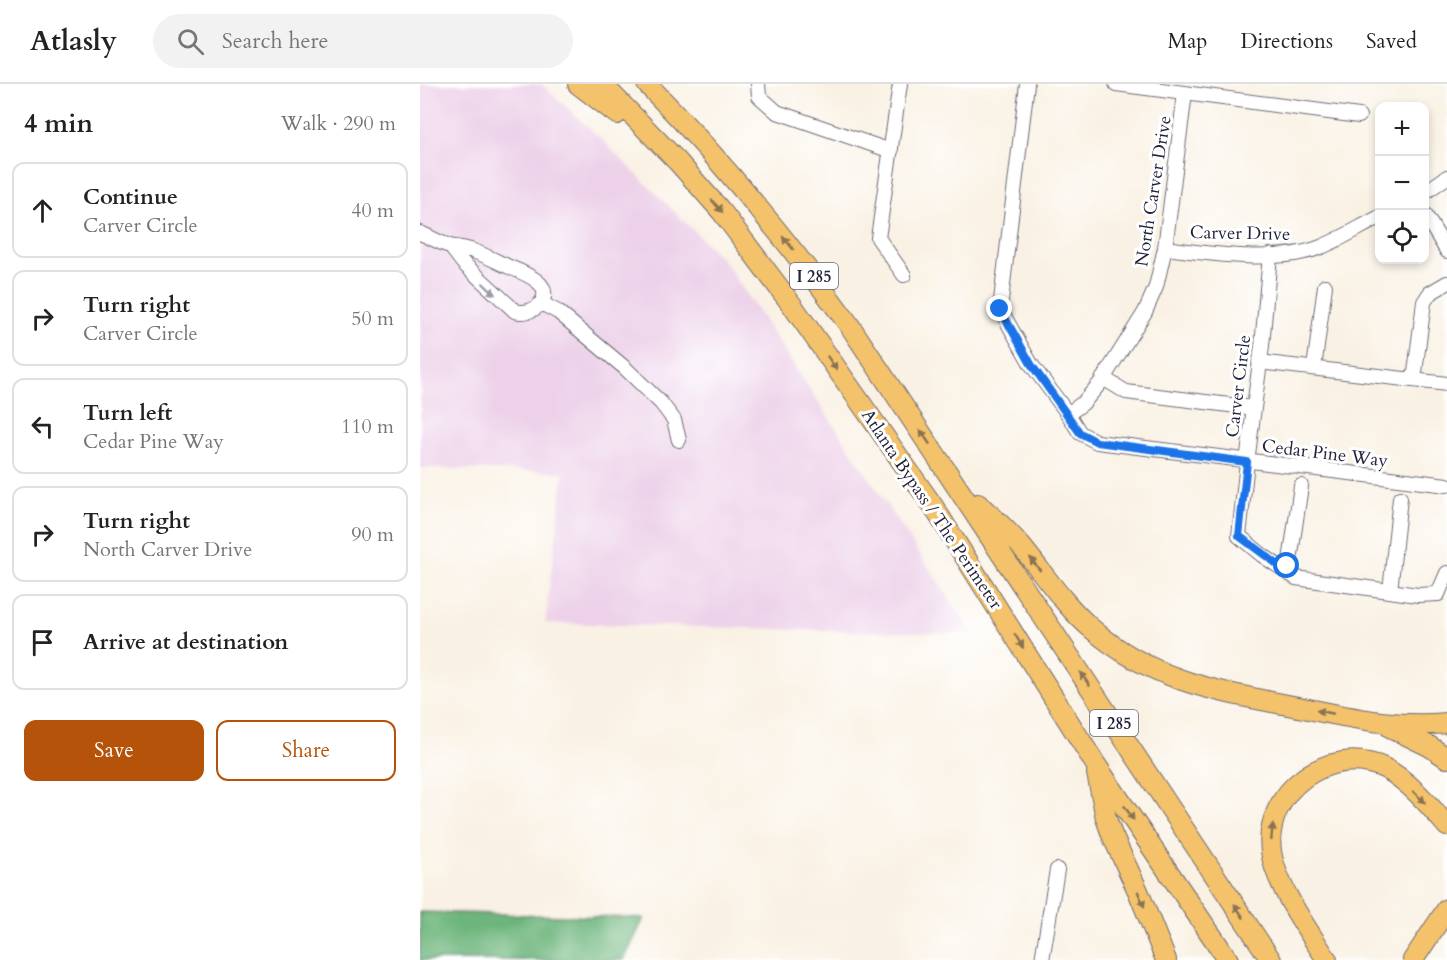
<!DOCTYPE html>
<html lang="en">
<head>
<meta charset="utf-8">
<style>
  body { margin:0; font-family:Cardo,serif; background:#f2f2f2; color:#222 }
  .controls { position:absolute; right:18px; top:18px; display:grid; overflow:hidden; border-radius:12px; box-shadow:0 3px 9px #0003 }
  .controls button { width:54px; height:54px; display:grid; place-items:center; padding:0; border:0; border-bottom:2px solid #e0e0e0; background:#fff; color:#222; font:30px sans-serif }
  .stop { position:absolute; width:18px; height:18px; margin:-14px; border:4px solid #1a73e8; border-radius:50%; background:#fff }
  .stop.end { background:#1a73e8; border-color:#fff; box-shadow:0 2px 6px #0008 }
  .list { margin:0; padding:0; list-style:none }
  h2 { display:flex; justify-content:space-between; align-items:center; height:78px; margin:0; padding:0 24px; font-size:26px }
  h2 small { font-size:20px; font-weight:400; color:#767676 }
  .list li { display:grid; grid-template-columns:39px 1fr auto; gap:18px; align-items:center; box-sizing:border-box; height:96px; margin:0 12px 12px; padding:0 12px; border:2px solid #e0e0e0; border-radius:12px }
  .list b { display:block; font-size:22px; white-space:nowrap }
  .list p { margin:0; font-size:20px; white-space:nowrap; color:#767676 }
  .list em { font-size:20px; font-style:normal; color:#767676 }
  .actions { display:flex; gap:12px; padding:18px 24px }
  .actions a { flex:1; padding:14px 0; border:2px solid #b45309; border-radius:12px; text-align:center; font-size:21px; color:#b45309 }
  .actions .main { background:#b45309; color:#fff }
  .icon { flex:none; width:33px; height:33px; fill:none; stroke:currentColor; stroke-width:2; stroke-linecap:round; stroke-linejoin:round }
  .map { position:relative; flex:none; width:1027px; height:876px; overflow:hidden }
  header { display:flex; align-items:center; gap:36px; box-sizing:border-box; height:84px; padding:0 30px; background:#fff; border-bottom:2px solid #e0e0e0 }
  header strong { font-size:28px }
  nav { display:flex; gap:33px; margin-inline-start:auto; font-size:21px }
  .search { width:420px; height:54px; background:#f2f2f2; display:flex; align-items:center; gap:15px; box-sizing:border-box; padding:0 21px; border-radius:33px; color:#767676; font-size:22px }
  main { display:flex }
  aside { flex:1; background:#fff }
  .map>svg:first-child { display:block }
</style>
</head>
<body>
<header>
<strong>Atlasly</strong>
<div class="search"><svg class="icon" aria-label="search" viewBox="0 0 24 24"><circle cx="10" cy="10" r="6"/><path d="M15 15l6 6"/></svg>Search here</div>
<nav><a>Map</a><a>Directions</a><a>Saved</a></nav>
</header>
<main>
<aside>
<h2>4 min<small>Walk · 290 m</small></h2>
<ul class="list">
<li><svg class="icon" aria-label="ahead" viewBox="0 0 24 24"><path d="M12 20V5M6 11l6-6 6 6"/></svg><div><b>Continue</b><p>Carver Circle</p></div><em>40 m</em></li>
<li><svg class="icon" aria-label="right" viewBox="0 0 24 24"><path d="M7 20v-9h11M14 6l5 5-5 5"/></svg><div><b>Turn right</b><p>Carver Circle</p></div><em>50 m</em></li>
<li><svg class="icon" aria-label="left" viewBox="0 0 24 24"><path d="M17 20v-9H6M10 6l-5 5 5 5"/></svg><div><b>Turn left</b><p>Cedar Pine Way</p></div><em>110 m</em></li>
<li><svg class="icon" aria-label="right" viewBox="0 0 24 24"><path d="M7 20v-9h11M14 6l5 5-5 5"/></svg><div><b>Turn right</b><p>North Carver Drive</p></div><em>90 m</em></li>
<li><svg class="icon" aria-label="arrive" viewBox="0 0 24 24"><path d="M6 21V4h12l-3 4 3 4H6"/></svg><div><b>Arrive at destination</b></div></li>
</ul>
<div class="actions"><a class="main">Save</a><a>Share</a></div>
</aside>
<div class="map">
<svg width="1027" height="876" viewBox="0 0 1027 876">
  <rect width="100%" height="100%" fill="#fff"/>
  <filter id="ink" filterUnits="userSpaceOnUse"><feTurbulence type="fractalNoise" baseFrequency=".0167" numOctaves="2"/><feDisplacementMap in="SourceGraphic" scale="12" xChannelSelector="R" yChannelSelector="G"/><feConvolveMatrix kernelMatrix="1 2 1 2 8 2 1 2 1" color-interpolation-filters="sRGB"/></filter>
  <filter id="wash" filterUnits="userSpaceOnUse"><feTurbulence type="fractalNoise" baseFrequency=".008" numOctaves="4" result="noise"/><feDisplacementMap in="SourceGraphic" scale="24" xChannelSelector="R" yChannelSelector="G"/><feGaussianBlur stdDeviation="1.35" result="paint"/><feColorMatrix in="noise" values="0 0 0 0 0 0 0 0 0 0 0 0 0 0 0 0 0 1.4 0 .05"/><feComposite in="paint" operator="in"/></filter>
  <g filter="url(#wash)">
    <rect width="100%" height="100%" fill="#f9f1e3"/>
    <polygon fill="#edd1e9" points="0,0 121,0 179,53 305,178 553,550 125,539 144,388 0,384"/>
    <polygon fill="#6db57b" stroke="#486c5b" stroke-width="1.5" points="0,828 224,834 204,876 0,876"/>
  </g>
  <g filter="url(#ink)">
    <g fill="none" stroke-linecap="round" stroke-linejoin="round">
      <defs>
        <g id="minor">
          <polyline points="338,0 339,12 357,28 471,67"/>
          <polyline points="480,0 458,154 484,191"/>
          <polyline points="607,0 580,225 611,280 648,330 663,319 681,298 725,228 736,203 745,164 765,9"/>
          <polyline points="696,0 939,32"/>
          <polyline points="1004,109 1027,93"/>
          <polyline points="1004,129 1027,167"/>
          <path d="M0 149C10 153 20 159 30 162 38 164 46 164 53 167 65 171 76 177 87 182 97 186 108 190 117 197 136 212 114 233 95 227L43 179 30 162"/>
          <path d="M745 164C790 170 858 180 901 163 921 155 940 143 960 133"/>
          <polyline points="850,171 842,262 827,378 819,452 842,471 876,494 998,511 1018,510 1027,489"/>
          <polyline points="121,219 138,228 205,284 241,319 254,336 259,356"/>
          <polyline points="839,278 1027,300"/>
          <polyline points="894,284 905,202"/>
          <polyline points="683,294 706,308 833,324"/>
          <polyline points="994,296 1004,218 1010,209 1027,199"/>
          <polyline points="648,330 660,349 677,358 1027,401"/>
          <polyline points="865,486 870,477 881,402"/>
          <polyline points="970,507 980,414"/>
          <polyline points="622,876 637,786"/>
        </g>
        <g id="highway">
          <polyline points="158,0 197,30"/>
          <polyline points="182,0 258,78 302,128 372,221 513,422 676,681 808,876"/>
          <path d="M227 0C301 76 368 157 430 242L851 876"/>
          <path d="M558 420C573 433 588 447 601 462 624 490 644 521 672 545 736 600 803 608 883 624 933 634 975 644 1027 639"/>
          <polyline points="970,643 1009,662 1027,674"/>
          <polyline points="677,689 686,734 692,751 718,807 746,876"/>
          <path d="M907 876C888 846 856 802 851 767 843 708 909 659 964 684 987 695 1011 723 1027 742"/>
          <polyline points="993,876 1027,825"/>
        </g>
      </defs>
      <use href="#minor" stroke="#6d6a76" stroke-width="16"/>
      <use href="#highway" stroke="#6d6a76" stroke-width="22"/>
      <use href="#minor" stroke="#fff" stroke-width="14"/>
      <use href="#highway" stroke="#f3c26a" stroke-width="20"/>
    </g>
    <defs><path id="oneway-solid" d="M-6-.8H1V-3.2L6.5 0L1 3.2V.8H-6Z" transform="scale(1.5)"/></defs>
    <g fill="#8a7252">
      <use href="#oneway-solid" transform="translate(297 122) rotate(49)"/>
      <use href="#oneway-solid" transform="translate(368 159) rotate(-130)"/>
      <use href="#oneway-solid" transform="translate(412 279) rotate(55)"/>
      <use href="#oneway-solid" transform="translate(505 353) rotate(-124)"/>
      <use href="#oneway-solid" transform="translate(615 480) rotate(-128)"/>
      <use href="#oneway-solid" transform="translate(599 557) rotate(58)"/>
      <use href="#oneway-solid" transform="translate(665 595) rotate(-124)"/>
      <use href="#oneway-solid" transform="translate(905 628) rotate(-169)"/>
      <use href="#oneway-solid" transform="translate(999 713) rotate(43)"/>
      <use href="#oneway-solid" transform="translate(709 729) rotate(56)"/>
      <use href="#oneway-solid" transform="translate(852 748) rotate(-85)"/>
      <use href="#oneway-solid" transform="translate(721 815) rotate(67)"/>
      <use href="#oneway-solid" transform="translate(819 827) rotate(-124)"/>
    </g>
    <use fill="#9c9ca7" href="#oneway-solid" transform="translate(69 205) rotate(44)"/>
  </g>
  <g fill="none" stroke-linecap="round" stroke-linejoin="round" filter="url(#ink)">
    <polyline stroke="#1a73e8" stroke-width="8" points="580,225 611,280 660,349 677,358 827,378 819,452 865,486 867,482"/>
  </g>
  <g text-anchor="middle" stroke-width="6" stroke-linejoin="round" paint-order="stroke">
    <g fill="#fff" stroke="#646476" stroke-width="1.5">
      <rect x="370" y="179" width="48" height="26" rx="4.5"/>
      <rect x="670" y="626" width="48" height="26" rx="4.5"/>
    </g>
    <g font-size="16" font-weight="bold" fill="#22223b">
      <text x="394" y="198">I 285</text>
      <text x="694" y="645">I 285</text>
    </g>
    <g font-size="18" fill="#22223b" stroke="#fff">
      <text transform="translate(733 107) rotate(-81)" y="6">North Carver Drive</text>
      <text transform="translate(820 149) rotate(1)" y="6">Carver Drive</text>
      <text transform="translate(818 302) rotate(-83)" y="6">Carver Circle</text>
      <text transform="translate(905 369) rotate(7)" y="6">Cedar Pine Way</text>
      <text transform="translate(512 425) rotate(56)" y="6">Atlanta Bypass / The Perimeter</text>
    </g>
  </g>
</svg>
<div class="controls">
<button>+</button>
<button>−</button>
<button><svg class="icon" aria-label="locate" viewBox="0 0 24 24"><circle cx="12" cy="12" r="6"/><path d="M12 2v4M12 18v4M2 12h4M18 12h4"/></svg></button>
</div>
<div class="stop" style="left:867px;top:482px"></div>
<div class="stop end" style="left:580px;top:225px"></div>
</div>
</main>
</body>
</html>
